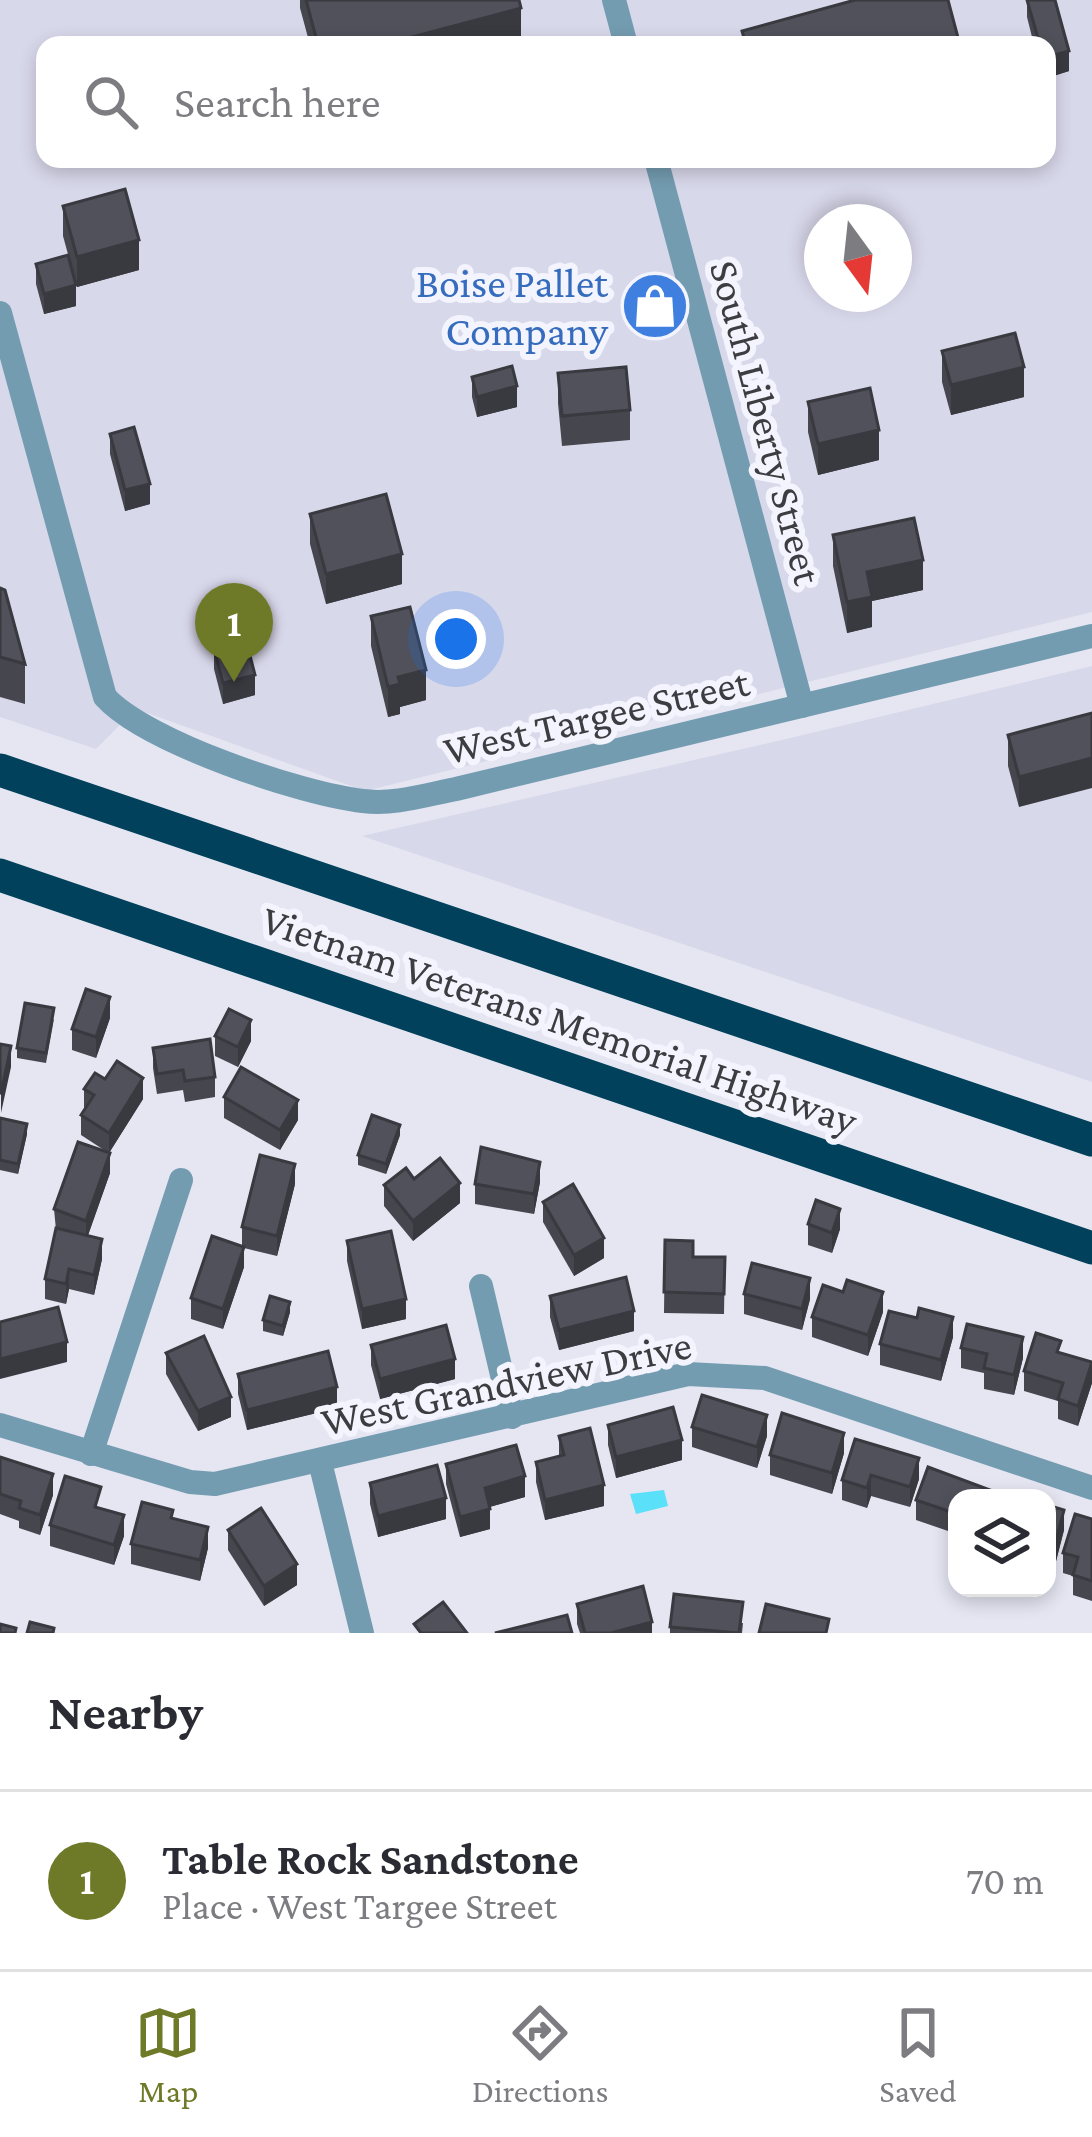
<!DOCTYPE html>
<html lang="en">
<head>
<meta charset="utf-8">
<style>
  body { margin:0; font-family:"Crimson Pro",serif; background:#f7f7f7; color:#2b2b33 }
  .controls { position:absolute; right:36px; bottom:36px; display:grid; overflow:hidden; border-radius:24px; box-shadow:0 6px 18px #0003 }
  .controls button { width:108px; height:108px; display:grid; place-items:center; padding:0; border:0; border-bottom:3px solid #e1e1e2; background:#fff; color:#2b2b33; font:60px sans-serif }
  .compass { position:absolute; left:804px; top:204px; width:108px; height:108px; border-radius:50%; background:#fff; box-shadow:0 6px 18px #0003; rotate:165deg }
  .you { position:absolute; left:456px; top:639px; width:42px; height:42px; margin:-30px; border:9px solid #fff; border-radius:50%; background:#1a73e8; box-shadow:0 0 0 18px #1a73e833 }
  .badge { display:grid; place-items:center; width:78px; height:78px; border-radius:50%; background:#6e7a27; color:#fff; font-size:39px; font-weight:700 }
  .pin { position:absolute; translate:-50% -99px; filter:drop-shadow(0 3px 6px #0008) }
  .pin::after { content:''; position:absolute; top:63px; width:42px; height:36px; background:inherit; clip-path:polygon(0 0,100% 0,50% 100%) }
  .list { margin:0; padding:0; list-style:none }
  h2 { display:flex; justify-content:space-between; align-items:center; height:156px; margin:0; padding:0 48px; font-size:51px }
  h2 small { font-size:39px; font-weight:400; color:#7c7c81 }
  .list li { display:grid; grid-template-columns:78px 1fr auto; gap:36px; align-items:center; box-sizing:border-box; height:180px; padding:0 48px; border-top:3px solid #e1e1e2 }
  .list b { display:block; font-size:45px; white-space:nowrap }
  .list p { margin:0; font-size:39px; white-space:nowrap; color:#7c7c81 }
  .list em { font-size:39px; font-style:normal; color:#7c7c81 }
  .icon { flex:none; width:66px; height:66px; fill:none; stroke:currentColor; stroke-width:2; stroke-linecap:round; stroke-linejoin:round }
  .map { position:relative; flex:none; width:1092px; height:1633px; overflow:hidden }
  .search { position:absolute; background:#fff; box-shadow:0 6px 18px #0003; left:36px; right:36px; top:36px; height:132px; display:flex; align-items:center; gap:30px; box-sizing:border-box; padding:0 42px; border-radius:24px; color:#7c7c81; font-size:45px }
  .sheet { height:336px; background:#fff }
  nav { display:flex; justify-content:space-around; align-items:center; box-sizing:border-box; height:168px; border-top:3px solid #e1e1e2; background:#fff; font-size:33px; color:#7c7c81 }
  nav a { display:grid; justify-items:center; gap:6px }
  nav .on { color:#6e7a27 }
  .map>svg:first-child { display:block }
</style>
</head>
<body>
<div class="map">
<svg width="1092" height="1633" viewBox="0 0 1092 1633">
  <rect width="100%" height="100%" fill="#e5e6f2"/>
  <g fill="#d8d8eb" fill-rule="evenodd">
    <path d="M0 0H1092V612L365 791 136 709 96 749 0 717ZM45 45H1047V159H45ZM822 222H894V294H822Z"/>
    <polygon points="1092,666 1092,1082 362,836 786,739"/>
  </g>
  <polygon fill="#5ae0f8" points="664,1490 668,1506 636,1514 630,1494"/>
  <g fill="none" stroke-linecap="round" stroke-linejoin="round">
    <g stroke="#749cb1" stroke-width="24">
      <polyline points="614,0 626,45"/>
      <polyline points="656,159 802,706"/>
      <path d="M0 313 105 697C146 742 301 794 363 801 394 805 425 795 456 789L1092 636"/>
      <polyline points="481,1286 512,1417"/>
      <polyline points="0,1425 190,1482 215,1484 688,1374 765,1378 1092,1488"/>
      <polyline points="91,1454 181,1180"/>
      <polyline points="320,1462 362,1633"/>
    </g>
    <g stroke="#02415b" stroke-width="33">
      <polyline points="0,770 1092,1140"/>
      <polyline points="0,875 1092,1248"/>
    </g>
  </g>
  <g fill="#46464e">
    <polygon points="300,0 519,0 521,38 496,45 310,45 300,8"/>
    <polygon points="1027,0 1069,71 1047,78 1047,45 1034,45 1027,17"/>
    <polygon points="63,206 139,270 77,287 63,236"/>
    <polygon points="36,264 76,306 44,314 36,284"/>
    <polygon points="942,351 1024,397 951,415 942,382"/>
    <polygon points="558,373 630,410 630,440 562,446 558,403"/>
    <polygon points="472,377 517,407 477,417 472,397"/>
    <polygon points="808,402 879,460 818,475 808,432"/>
    <polygon points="110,434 150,504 125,511 110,454"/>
    <polygon points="310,514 402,584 326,604 310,544"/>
    <polygon points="833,535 923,590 872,601 872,627 847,633 833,566"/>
    <polygon points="0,588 25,664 25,704 0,697"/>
    <polygon points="371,616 426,700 400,707 400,714 388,717 371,646"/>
    <polygon points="214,649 255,695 223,704 214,669"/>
    <polygon points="1092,713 1019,807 1008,766 1008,735"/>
    <polygon points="110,1018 96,1058 72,1050 72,1029"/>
    <polygon points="54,1019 46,1063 17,1058 17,1048"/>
    <polygon points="215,1036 251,1041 238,1067 215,1056"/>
    <polygon points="153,1048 215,1077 215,1097 185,1102 183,1090 157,1094 153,1068"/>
    <polygon points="84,1089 143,1099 109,1153 110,1173 88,1235 102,1259 94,1295 69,1289 66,1304 45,1299 45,1279 56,1230 54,1209 107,1152 81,1135 81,1115 84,1109"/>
    <polygon points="224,1097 298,1120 280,1150 224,1118"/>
    <polygon points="0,1118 27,1134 18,1174 0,1170"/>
    <polygon points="400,1135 386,1174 358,1165 358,1155"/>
    <polygon points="414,1179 460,1203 413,1241 384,1206 384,1185"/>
    <polygon points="540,1182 534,1214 475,1204 475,1184"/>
    <polygon points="295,1184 277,1256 244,1248 244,1267 223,1329 191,1319 191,1298 242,1246 242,1227"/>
    <polygon points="543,1202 604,1258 574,1276 543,1222"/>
    <polygon points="808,1224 840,1229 832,1253 808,1245"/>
    <polygon points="665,1240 693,1257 725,1257 724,1314 664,1313"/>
    <polygon points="347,1241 406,1319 362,1329 347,1261"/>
    <polygon points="744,1294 810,1299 802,1330 744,1314"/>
    <polygon points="550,1296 634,1331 559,1350 550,1317"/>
    <polygon points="290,1312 283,1336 263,1331 263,1320"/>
    <polygon points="883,1312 868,1356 812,1337 812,1317"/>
    <polygon points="953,1337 941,1381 880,1365 880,1344"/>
    <polygon points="371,1345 455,1379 380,1399 371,1365"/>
    <polygon points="961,1348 1023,1358 1014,1395 984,1389 984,1373 961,1368"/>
    <polygon points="166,1353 231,1417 198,1431 166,1374"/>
    <polygon points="1061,1353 1092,1383 1078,1426 1058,1419 1058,1401 1024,1391 1024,1371"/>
    <polygon points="238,1374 337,1408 247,1430 238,1394"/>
    <polygon points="608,1425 682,1460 616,1478 608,1445"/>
    <polygon points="692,1427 767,1436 757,1468 692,1447"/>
    <polygon points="559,1436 604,1506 545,1520 536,1482 536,1462 559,1456"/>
    <polygon points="855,1439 919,1479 910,1507 871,1496 867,1508 842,1500 842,1480"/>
    <polygon points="844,1453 832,1494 770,1475 770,1455"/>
    <polygon points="0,1457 53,1495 40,1535 19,1528 19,1521 0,1514"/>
    <polygon points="446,1464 525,1497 490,1507 490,1529 460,1537 446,1484"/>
    <polygon points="928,1467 993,1491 993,1498 957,1498 957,1544 951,1542 951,1532 916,1520 916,1500"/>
    <polygon points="370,1483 446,1519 378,1537 370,1504"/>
    <polygon points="1047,1505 1064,1530 1055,1565 1047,1562"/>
    <polygon points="101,1508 124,1536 114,1565 50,1546 50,1525"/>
    <polygon points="1092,1519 1092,1601 1073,1595 1073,1576 1063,1573 1063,1553"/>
    <polygon points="228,1530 297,1585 264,1606 228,1550"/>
    <polygon points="131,1544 208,1548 200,1581 131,1564"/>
    <polygon points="577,1604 652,1633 580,1633 577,1624"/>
    <polygon points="743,1623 742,1633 670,1633 670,1627"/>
  </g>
  <g fill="#393940">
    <polygon points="521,8 521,38 496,45 382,45"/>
    <polygon points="1069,51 1069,71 1047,78 1047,57"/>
    <polygon points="139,240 139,270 77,287 77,257"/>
    <polygon points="76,285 76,306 44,314 44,294"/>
    <polygon points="1024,367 1024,397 951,415 951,385"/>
    <polygon points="517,386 517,407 477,417 477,397"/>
    <polygon points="879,430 879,460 818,475 818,444"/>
    <polygon points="150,484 150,504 125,511 125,490"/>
    <polygon points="402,554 402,584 326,604 326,574"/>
    <polygon points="923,560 923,590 872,601 872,627 847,633 847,602 867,572"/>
    <polygon points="426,670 426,700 400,707 400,714 388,717 388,687 398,677"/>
    <polygon points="255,675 255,695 223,704 223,683"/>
    <polygon points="1092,758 1092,788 1019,807 1019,777"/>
    <polygon points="110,997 110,1018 96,1058 96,1037"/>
    <polygon points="251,1020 251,1041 238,1067 238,1047"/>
    <polygon points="11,1046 11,1067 1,1113 1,1093"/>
    <polygon points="143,1078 143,1099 109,1153 109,1133"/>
    <polygon points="298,1100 298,1120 280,1150 280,1130"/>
    <polygon points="27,1124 27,1134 18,1174 18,1164"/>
    <polygon points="400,1125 400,1135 386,1174 386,1164"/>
    <polygon points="110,1153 110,1173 86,1241 86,1221"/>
    <polygon points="540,1162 540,1182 534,1214 534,1194"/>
    <polygon points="295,1164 295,1184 277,1256 277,1236"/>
    <polygon points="460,1183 460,1203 413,1241 413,1221"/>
    <polygon points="840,1209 840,1229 832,1253 832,1233"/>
    <polygon points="604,1238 604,1258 574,1276 574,1255"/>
    <polygon points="102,1239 102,1259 94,1295 94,1275"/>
    <polygon points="244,1247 244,1267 223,1329 223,1309"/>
    <polygon points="69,1269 69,1289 66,1304 66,1284"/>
    <polygon points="810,1278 810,1299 802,1330 802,1309"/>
    <polygon points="883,1292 883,1312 868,1356 868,1335"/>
    <polygon points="406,1299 406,1319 362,1329 362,1309"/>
    <polygon points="290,1302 290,1312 283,1336 283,1326"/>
    <polygon points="634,1311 634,1331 559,1350 559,1330"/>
    <polygon points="953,1317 953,1337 941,1381 941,1360"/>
    <polygon points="1023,1337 1023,1358 1014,1395 1014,1375"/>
    <polygon points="67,1342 67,1362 0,1379 0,1359"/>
    <polygon points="455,1359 455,1379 380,1399 380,1379"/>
    <polygon points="1092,1362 1092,1383 1078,1426 1078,1406"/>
    <polygon points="337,1387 337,1408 247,1430 247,1410"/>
    <polygon points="231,1397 231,1417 198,1431 198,1411"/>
    <polygon points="767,1415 767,1436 757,1468 757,1447"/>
    <polygon points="844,1433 844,1453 832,1494 832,1473"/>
    <polygon points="682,1440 682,1460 616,1478 616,1457"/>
    <polygon points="919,1458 919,1479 910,1507 910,1487"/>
    <polygon points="53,1474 53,1495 40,1535 40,1515"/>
    <polygon points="871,1475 871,1496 867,1508 867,1488"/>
    <polygon points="525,1476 525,1497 485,1508 485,1488"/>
    <polygon points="604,1485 604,1506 545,1520 545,1500"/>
    <polygon points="446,1498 446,1519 378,1537 378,1516"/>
    <polygon points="490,1509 490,1529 460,1537 460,1517"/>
    <polygon points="1064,1510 1064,1530 1055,1565 1055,1544"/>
    <polygon points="124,1515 124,1536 114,1565 114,1545"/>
    <polygon points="208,1527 208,1548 200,1581 200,1560"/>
    <polygon points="297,1564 297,1585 264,1606 264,1586"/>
    <polygon points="652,1622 652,1633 611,1633"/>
  </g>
  <g fill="#51515b" stroke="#393940" stroke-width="3">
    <polygon points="306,0 519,0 521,8 382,45 318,45"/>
    <polygon points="855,0 948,0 960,45 746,45 742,31"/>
    <polygon points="1027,0 1055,0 1069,51 1047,57 1047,45 1040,45"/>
    <polygon points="125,189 139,240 77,257 63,206"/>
    <polygon points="68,255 76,285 44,294 36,264"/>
    <polygon points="1015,333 1024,367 951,385 942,351"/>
    <polygon points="512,366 517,386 477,397 472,377"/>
    <polygon points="626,367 630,410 562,416 558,373"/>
    <polygon points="870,388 879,430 818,444 808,402"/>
    <polygon points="134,427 150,484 125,490 110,434"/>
    <polygon points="386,494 402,554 326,574 310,514"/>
    <polygon points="914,518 923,560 867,572 872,597 847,602 833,535"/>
    <polygon points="0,588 5,590 25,664 0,657"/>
    <polygon points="410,607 426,670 398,677 400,684 388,687 371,616"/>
    <polygon points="246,640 255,675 223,683 214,649"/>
    <polygon points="1092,713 1092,758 1019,777 1008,735"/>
    <polygon points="86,989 110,997 96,1037 72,1029"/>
    <polygon points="25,1003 54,1008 46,1053 17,1048"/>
    <polygon points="229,1009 251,1020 238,1047 215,1036"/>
    <polygon points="210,1039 215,1077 185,1081 183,1070 157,1074 153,1048"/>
    <polygon points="0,1044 11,1046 1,1093 0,1092"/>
    <polygon points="117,1061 143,1078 109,1133 81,1115 94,1095 84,1089 95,1073 105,1079"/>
    <polygon points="241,1067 298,1100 280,1130 224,1097"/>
    <polygon points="372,1115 400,1125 386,1164 358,1155"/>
    <polygon points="0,1118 27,1124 18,1164 0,1160"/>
    <polygon points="78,1142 110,1153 86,1221 54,1209"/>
    <polygon points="481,1147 540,1162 534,1194 475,1184"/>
    <polygon points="260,1155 295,1164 277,1236 242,1227"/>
    <polygon points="440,1158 460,1183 413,1221 384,1185 406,1168 414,1179"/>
    <polygon points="573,1184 604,1238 574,1255 543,1202"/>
    <polygon points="816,1200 840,1209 832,1233 808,1224"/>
    <polygon points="56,1228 102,1239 94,1275 69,1269 66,1284 45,1279"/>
    <polygon points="391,1231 406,1299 362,1309 347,1241"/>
    <polygon points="212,1236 244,1247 223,1309 191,1298"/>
    <polygon points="665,1240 693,1241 693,1257 725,1257 724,1294 664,1292"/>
    <polygon points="752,1263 810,1278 802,1309 744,1294"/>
    <polygon points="626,1277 634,1311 559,1330 550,1296"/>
    <polygon points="847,1280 883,1292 868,1335 812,1317 823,1285 843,1292"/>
    <polygon points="270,1296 290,1302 283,1326 263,1320"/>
    <polygon points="58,1307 67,1342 0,1359 0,1322"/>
    <polygon points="919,1308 953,1317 941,1360 880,1344 889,1311 917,1318"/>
    <polygon points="967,1324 1023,1337 1014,1375 984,1368 987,1354 961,1348"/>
    <polygon points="446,1325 455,1359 380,1379 371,1345"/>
    <polygon points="1036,1333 1061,1341 1057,1352 1092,1362 1078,1406 1058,1399 1063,1383 1024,1371"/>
    <polygon points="204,1336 231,1397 198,1411 166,1353"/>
    <polygon points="328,1351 337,1387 247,1410 238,1374"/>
    <polygon points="702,1395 767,1415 757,1447 692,1427"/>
    <polygon points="673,1407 682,1440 616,1457 608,1425"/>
    <polygon points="782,1413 844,1433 832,1473 770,1455"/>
    <polygon points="590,1428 604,1485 545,1500 536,1462 564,1455 559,1436"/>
    <polygon points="855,1439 919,1458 910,1487 871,1475 867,1488 842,1480"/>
    <polygon points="516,1445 525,1476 485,1488 490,1509 460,1517 446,1464"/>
    <polygon points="0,1457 53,1474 40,1515 19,1508 21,1501 0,1494"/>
    <polygon points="437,1465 446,1498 378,1516 370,1483"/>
    <polygon points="928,1467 993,1491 990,1498 957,1498 957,1524 951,1521 954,1513 916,1500"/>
    <polygon points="65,1476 101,1487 95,1507 124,1515 114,1545 50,1525"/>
    <polygon points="1000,1492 1021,1498 999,1498"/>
    <polygon points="142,1502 173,1510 171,1518 208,1527 200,1560 131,1544"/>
    <polygon points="1047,1505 1064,1510 1055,1544 1047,1542"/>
    <polygon points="261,1508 297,1564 264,1586 228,1530"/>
    <polygon points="1075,1514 1092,1519 1092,1581 1073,1575 1078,1557 1063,1553"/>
    <polygon points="643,1586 652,1622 611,1633 585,1633 577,1604"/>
    <polygon points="674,1594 743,1602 739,1633 670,1627"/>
    <polygon points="443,1602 467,1633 421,1633 414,1624"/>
    <polygon points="766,1604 829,1619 826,1633 759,1633"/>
    <polygon points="567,1615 572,1633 495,1633"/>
    <polygon points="30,1622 54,1628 53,1633 27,1633"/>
    <polygon points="0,1624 16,1628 15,1633 0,1633"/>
  </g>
  <defs>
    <symbol id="shop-disc" viewBox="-11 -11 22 22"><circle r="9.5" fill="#3f7fe0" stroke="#f3f4fd"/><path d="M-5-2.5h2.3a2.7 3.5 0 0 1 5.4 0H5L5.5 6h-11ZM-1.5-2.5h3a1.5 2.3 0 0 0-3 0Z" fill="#fff"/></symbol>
  </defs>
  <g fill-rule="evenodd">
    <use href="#shop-disc" x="617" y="268" width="76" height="76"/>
  </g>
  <g text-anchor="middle" stroke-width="12" stroke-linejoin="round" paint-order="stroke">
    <g font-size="42" fill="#366cbe" stroke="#f3f4fd" text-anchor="end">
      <text x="608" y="297">Boise Pallet<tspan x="608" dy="48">Company</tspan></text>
    </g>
    <g font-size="42" fill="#3c3c41" stroke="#f3f4fd">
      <text transform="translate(767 422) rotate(75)" y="15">South Liberty Street</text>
      <text transform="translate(596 715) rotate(-13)" y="15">West Targee Street</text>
      <text transform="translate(560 1019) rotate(19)" y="15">Vietnam Veterans Memorial Highway</text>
      <text transform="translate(506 1382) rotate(-12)" y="15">West Grandview Drive</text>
    </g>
  </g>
</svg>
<div class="controls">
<button><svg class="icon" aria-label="layers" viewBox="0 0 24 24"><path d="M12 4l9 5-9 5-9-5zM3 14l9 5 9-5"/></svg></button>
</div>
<svg class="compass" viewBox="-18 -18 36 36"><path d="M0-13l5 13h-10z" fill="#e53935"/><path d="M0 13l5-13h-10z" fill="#7c7c81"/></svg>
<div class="you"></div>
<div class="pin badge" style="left:234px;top:682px">1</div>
<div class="search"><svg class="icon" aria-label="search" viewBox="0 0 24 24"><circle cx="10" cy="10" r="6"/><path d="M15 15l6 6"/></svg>Search here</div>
</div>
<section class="sheet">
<h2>Nearby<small></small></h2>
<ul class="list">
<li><span class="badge">1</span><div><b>Table Rock Sandstone</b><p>Place · West Targee Street</p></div><em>70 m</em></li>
</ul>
</section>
<nav>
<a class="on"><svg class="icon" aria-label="map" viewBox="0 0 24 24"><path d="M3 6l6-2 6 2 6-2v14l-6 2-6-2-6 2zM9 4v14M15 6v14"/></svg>Map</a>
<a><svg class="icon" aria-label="directions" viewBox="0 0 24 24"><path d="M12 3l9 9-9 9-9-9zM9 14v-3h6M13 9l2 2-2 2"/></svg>Directions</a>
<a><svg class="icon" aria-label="saved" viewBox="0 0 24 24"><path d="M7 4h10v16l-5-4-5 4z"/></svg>Saved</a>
</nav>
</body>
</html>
